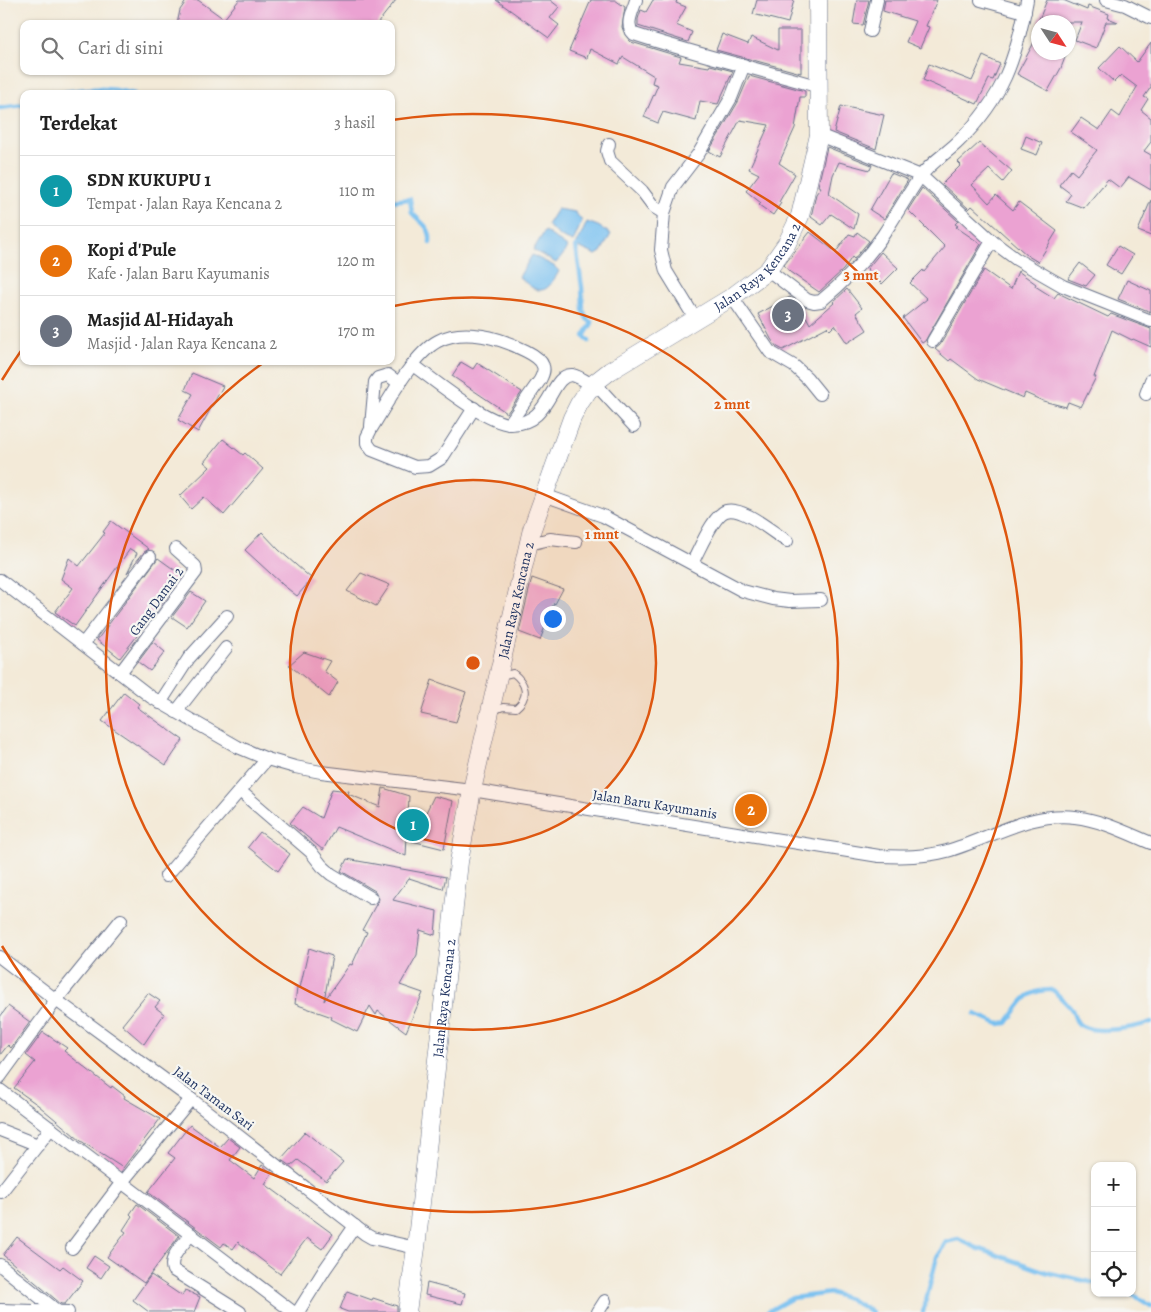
<!DOCTYPE html>
<html lang="id">
<head>
<meta charset="utf-8">
<style>
  body { margin:0; font-family:Alegreya,serif; background:#f6f6f6; color:#222 }
  .controls { position:absolute; right:15px; bottom:15px; display:grid; overflow:hidden; border-radius:10px; box-shadow:0 1px 4px #0004 }
  .controls button { width:45px; height:45px; display:grid; place-items:center; padding:0; border:0; border-bottom:1px solid #e0e0e0; background:#fff; color:#222; font:25px sans-serif }
  .compass { position:absolute; left:1031px; top:15px; width:45px; height:45px; border-radius:50%; background:#fff; box-shadow:0 1px 4px #0004; rotate:126deg }
  .you { position:absolute; left:552px; top:618px; width:18px; height:18px; margin:-12px; border:4px solid #fff; border-radius:50%; background:#1a73e8; box-shadow:0 0 0 8px #1a73e833 }
  .badge { display:grid; place-items:center; width:32px; height:32px; border-radius:50%; background:#b5179e; color:#fff; font-size:16px; font-weight:700 }
  .pin { position:absolute; translate:-50% -50%; border:2px solid #fff; box-shadow:0 1px 5px #0006 }
  .list { margin:0; padding:0; list-style:none }
  h2 { display:flex; justify-content:space-between; align-items:center; height:65px; margin:0; padding:0 20px; font-size:21px }
  h2 small { font-size:16px; font-weight:400; color:#767676 }
  .list li { display:grid; grid-template-columns:32px 1fr auto; gap:15px; align-items:center; box-sizing:border-box; height:70px; padding:0 20px; border-top:1px solid #e0e0e0 }
  .list b { display:block; font-size:19px; white-space:nowrap }
  .list p { margin:0; font-size:16px; white-space:nowrap; color:#767676 }
  .list em { font-size:16px; font-style:normal; color:#767676 }
  .icon { flex:none; width:28px; height:28px; fill:none; stroke:currentColor; stroke-width:2; stroke-linecap:round; stroke-linejoin:round }
  .map { position:relative; flex:none; width:1151px; height:1312px; overflow:hidden }
  .search { position:absolute; background:#fff; box-shadow:0 1px 4px #0004; left:20px; top:20px; width:375px; height:55px; display:flex; align-items:center; gap:12px; box-sizing:border-box; padding:0 18px; border-radius:10px; color:#767676; font-size:19px }
  .panel { position:absolute; background:#fff; box-shadow:0 1px 4px #0004; left:20px; top:90px; width:375px; height:275px; border-radius:10px }
  .map>svg:first-child { display:block }
</style>
</head>
<body>
<div class="map">
<svg width="1151" height="1312" viewBox="0 0 1151 1312">
  <rect width="100%" height="100%" fill="#f6f6f2"/>
  <filter id="ink" filterUnits="userSpaceOnUse"><feTurbulence type="fractalNoise" baseFrequency=".02" numOctaves="2"/><feDisplacementMap in="SourceGraphic" scale="10" xChannelSelector="R" yChannelSelector="G"/><feConvolveMatrix kernelMatrix="1 2 1 2 8 2 1 2 1" color-interpolation-filters="sRGB"/></filter>
  <filter id="wash" filterUnits="userSpaceOnUse"><feTurbulence type="fractalNoise" baseFrequency=".0096" numOctaves="4" result="noise"/><feDisplacementMap in="SourceGraphic" scale="20" xChannelSelector="R" yChannelSelector="G"/><feGaussianBlur stdDeviation="1.12" result="paint"/><feColorMatrix in="noise" values="0 0 0 0 0 0 0 0 0 0 0 0 0 0 0 0 0 1.4 0 .05"/><feComposite in="paint" operator="in"/></filter>
  <g filter="url(#wash)">
    <rect width="100%" height="100%" fill="#f3ead8"/>
    <g fill="#78c0f0" stroke="#4a78a7">
      <polygon points="557,209 575,212 582,221 573,242 561,237 547,225"/>
      <polygon points="587,222 598,226 611,234 601,252 596,255 576,246"/>
      <polygon points="545,231 567,247 563,255 556,263 533,250"/>
      <path d="M532 255 554 266 559 271C557 276 553 280 550 285 539 297 529 285 519 277Z"/>
    </g>
    <g fill="none" stroke-linecap="round" stroke-linejoin="round">
      <g stroke="#78c0f0" stroke-width="4.5">
        <path d="M55 94C85 88 105 86 134 94"/>
        <polyline points="0,108 24,105"/>
        <path d="M391 201 410 199 412 213C421 223 432 227 430 243"/>
        <polyline points="576,246 582,287 583,310 587,319 592,323 584,336 589,341"/>
        <path d="M975 1014 999 1024 1007 1023C1022 1003 1025 989 1053 990 1059 996 1067 1003 1072 1010 1075 1016 1075 1023 1082 1026 1096 1034 1136 1028 1151 1022"/>
        <polyline points="1127,1293 1137,1297 1151,1306"/>
        <polyline points="767,1312 792,1298 831,1293 849,1299 872,1312"/>
        <polyline points="923,1312 937,1257 946,1242 958,1239 977,1248 1049,1273 1095,1283"/>
      </g>
    </g>
    <g id="blocks">
      <g fill="#eba2d2">
        <polygon points="187,0 198,0 224,19 239,0 396,0 377,24 177,24 180,10"/>
        <polygon points="496,0 550,0 559,7 550,18 559,25 549,38"/>
        <polygon points="591,0 615,0 625,7 622,27 625,35 631,42 681,57 679,62 709,67 710,65 733,71 718,104 700,101 696,121 663,112 658,123 644,117 658,85 652,83 654,76 623,57 619,64 590,49 587,58 569,51"/>
        <polygon points="653,0 677,0 676,3 686,7 676,25 692,32 688,42 638,26 638,19 641,10 646,12"/>
        <polygon points="757,0 794,0 788,23 753,14"/>
        <polygon points="857,0 869,0 863,25 853,24"/>
        <polygon points="885,0 937,0 926,26 929,27 920,48 906,42 915,21 883,11"/>
        <polygon points="1047,0 1063,0 1087,10 1088,6 1109,14 1108,18 1118,22 1106,22 1096,48 1075,40 1082,22 1038,22"/>
        <polygon points="778,30 801,30 801,73 716,50 722,34 748,44 751,37 778,50"/>
        <polygon points="1038,35 1038,52 1059,52 1066,55 1061,68 1048,91 1017,74"/>
        <polygon points="1151,43 1151,87 1144,97 1148,99 1141,110 1151,118 1151,142 1144,151 1151,155 1151,190 1129,177 1120,188 1108,179 1084,208 1066,201 1071,194 1059,185 1071,170 1077,175 1097,150 1071,132 1081,118 1099,130 1112,111 1120,117 1137,87 1121,75 1114,82 1099,68 1120,46 1137,62"/>
        <polygon points="983,56 1000,64 993,80 989,79 977,104 923,80 929,64 972,81"/>
        <polygon points="749,76 805,91 805,97 800,97 795,128 779,163 795,174 779,202 781,203 773,215 759,205 761,203 746,191 759,174 749,169 769,125 740,120 720,157 709,151 738,102"/>
        <polygon points="841,106 884,115 876,149 834,132"/>
        <polygon points="1026,136 1042,143 1037,155 1021,149"/>
        <polygon points="979,143 1012,171 1003,182 989,169 972,185 989,203 996,195 1013,210 1019,202 1057,231 1038,262 1028,256 972,206 969,209 942,184 961,165 958,162"/>
        <polygon points="827,147 872,165 870,170 839,162 833,175 829,194 858,214 854,229 831,214 822,225 811,217 816,194 821,187 818,186"/>
        <polygon points="891,173 908,180 884,219 870,210"/>
        <polygon points="922,188 958,221 955,224 958,226 956,227 981,244 925,341 922,343 903,318 927,299 910,283 923,270 924,272 945,247 908,210"/>
        <polygon points="1151,200 1151,236 1138,231"/>
        <polygon points="810,232 836,252 849,234 855,236 857,232 869,241 854,259 852,257 843,270 819,292 790,272 784,265"/>
        <polygon points="1118,246 1133,255 1121,274 1106,265"/>
        <polygon points="881,252 898,268 882,284 867,269"/>
        <polygon points="1080,263 1095,275 1086,286 1068,279"/>
        <polygon points="984,270 1011,289 1018,271 1036,284 1035,286 1054,298 1058,293 1108,317 1111,314 1151,329 1151,347 1133,339 1132,340 1112,330 1094,377 1096,377 1081,407 1068,402 1066,407 1043,401 1025,393 1023,398 978,379 951,359 949,361 935,349 940,345"/>
        <polygon points="1127,280 1151,291 1151,312 1118,299"/>
        <polygon points="847,289 862,308 856,313 867,330 847,343 835,325 830,330 827,327 783,350 776,346 771,339 758,314 790,297 800,305 810,324 834,303 833,302"/>
        <polygon points="461,362 473,369 477,363 522,392 507,413 452,376"/>
        <polygon points="192,373 223,386 198,432 178,420 193,394 185,390"/>
        <polygon points="223,439 243,455 245,453 263,469 224,515 204,497 191,509 180,496 210,467 204,462"/>
        <polygon points="111,521 149,549 144,552 127,573 137,553 130,549 75,626 55,612 73,588 61,579 69,558 79,566 105,533 103,532"/>
        <polygon points="262,532 279,550 312,579 297,596 283,585 245,550"/>
        <polygon points="158,558 183,576 120,658 97,640"/>
        <polygon points="361,573 390,585 376,606 347,591"/>
        <polygon points="532,578 563,589 555,604 554,603 540,640 519,632"/>
        <polygon points="191,592 205,601 187,627 172,617"/>
        <polygon points="153,642 165,652 150,671 138,662"/>
        <polygon points="304,652 330,661 324,671 338,682 329,697 289,665"/>
        <polygon points="432,680 466,692 456,722 421,714"/>
        <polygon points="124,692 139,704 137,707 183,740 166,765 102,721"/>
        <polygon points="383,788 409,796 406,856 336,827 323,850 290,823 303,807 321,818 332,789 349,791 348,794 380,807"/>
        <polygon points="434,796 453,801 444,849 412,841"/>
        <polygon points="260,832 290,854 278,871 248,847"/>
        <polygon points="347,859 446,877 443,889 409,878 393,900 437,911 435,935 420,930 417,955 400,985 423,993 406,1032 378,1011 376,1015 370,1006 357,1032 331,1019 332,1017 295,1004 297,987 300,988 309,948 332,956 324,1001 350,964 352,965 367,932 362,930 379,899 375,891 341,871"/>
        <polygon points="148,993 160,1001 155,1007 164,1014 144,1044 122,1025"/>
        <polygon points="8,1006 30,1022 11,1048 8,1045 0,1055 0,1017"/>
        <polygon points="43,1032 67,1048 64,1051 111,1088 112,1086 125,1096 124,1098 160,1119 123,1168 81,1141 38,1105 14,1088 35,1062 26,1055"/>
        <polygon points="190,1125 220,1147 228,1138 240,1147 230,1160 254,1178 262,1165 272,1173 265,1184 333,1234 322,1249 307,1238 280,1274 238,1242 233,1249 224,1243 221,1247 148,1192 175,1158 168,1153"/>
        <polygon points="305,1132 343,1162 326,1181 298,1160 291,1166 281,1159"/>
        <polygon points="137,1204 179,1236 144,1283 107,1257 126,1232 123,1230 132,1216 130,1214"/>
        <polygon points="17,1237 60,1269 63,1266 83,1281 65,1304 61,1304 3,1255"/>
        <polygon points="94,1256 109,1266 101,1278 86,1268"/>
        <polygon points="151,1275 182,1296 185,1290 200,1297 194,1312 149,1312 133,1300"/>
        <polygon points="427,1283 465,1293 462,1304 425,1295"/>
        <polygon points="347,1291 372,1300 373,1298 397,1306 397,1312 348,1312 340,1309"/>
      </g>
    </g>
  </g>
  <g filter="url(#ink)">
    <use href="#blocks" fill-opacity="0" stroke="#677089" stroke-width="1"/>
    <g fill="none" stroke-linecap="round" stroke-linejoin="round">
      <defs>
        <path id="lane" d="M493 711 503 707 516 708C530 696 526 683 513 673L501 676"/>
        <g id="street">
          <path d="M636 0C633 11 624 25 634 34 695 54 758 69 820 87"/>
          <polyline points="981,0 1025,12"/>
          <polyline points="1106,0 1125,5 1151,18"/>
          <polyline points="870,31 877,0"/>
          <polyline points="819,135 921,176 992,241 1016,259 1063,286 1151,321"/>
          <polyline points="609,144 607,151 610,161 642,191 654,207 664,213"/>
          <path d="M768 270 807 300 814 302 821 301C844 282 866 260 883 235 896 216 907 195 920 177 930 163 947 153 959 141 1003 98 1016 59 1027 0"/>
          <polyline points="732,297 770,352 794,366 807,378 820,394"/>
          <polyline points="696,320 666,271 661,250 664,213 673,187 699,153 731,98 744,65"/>
          <polyline points="933,341 992,241"/>
          <path d="M413 365C434 380 486 423 510 424 552 425 549 374 572 375 578 376 587 382 592 385"/>
          <polyline points="589,390 600,389 634,426"/>
          <polyline points="1146,394 1151,380"/>
          <path d="M474 408 442 458 429 466 415 467 372 450 367 443V437L371 429C386 405 413 354 438 341 464 327 501 338 526 351 532 354 541 359 543 366 545 371 542 376 540 380L509 424"/>
          <polyline points="371,426 375,382 378,378 388,375 400,384"/>
          <polyline points="544,495 603,516 743,591 773,599 790,601 821,600"/>
          <polyline points="529,544 550,539 576,542"/>
          <path d="M692 563C699 551 713 515 726 511 743 506 773 533 787 541"/>
          <path d="M0 580 151 697 238 747 267 759 295 767 321 772 472 790 879 856C903 857 924 857 947 851 989 839 1031 811 1075 817 1101 820 1127 833 1151 843"/>
          <polyline points="83,644 150,557"/>
          <polyline points="120,673 196,572 195,566 176,549"/>
          <polyline points="160,703 189,658 227,616"/>
          <polyline points="176,712 226,648"/>
          <polyline points="240,791 311,852 322,866 331,874 371,898"/>
          <polyline points="166,876 267,759"/>
          <polyline points="0,957 56,1000 191,1099 365,1234 372,1238 416,1248"/>
          <polyline points="0,1077 56,1000 121,920"/>
          <polyline points="0,1090 293,1312"/>
          <polyline points="0,1130 38,1145"/>
          <polyline points="1,1192 51,1128"/>
          <path d="M191 1234C184 1244 168 1257 173 1270L240 1312"/>
          <polyline points="72,1248 122,1182 191,1099"/>
          <polyline points="0,1265 57,1311"/>
          <polyline points="0,1310 68,1312"/>
          <polyline points="298,1312 325,1269 355,1226"/>
          <polyline points="598,1312 605,1301"/>
        </g>
        <g id="secondary">
          <path id="s1" d="M407 1312 416 1248 459 862 472 790 532 529 572 418 579 404 592 385 610 371 732 297 768 270 787 243 800 216 819 135 818 0"/>
        </g>
      </defs>
      <use href="#lane" stroke="#677089" stroke-width="8"/>
      <use href="#street" stroke="#677089" stroke-width="14"/>
      <use href="#secondary" stroke="#677089" stroke-width="19"/>
      <use href="#lane" stroke="#fff" stroke-width="6"/>
      <use href="#street" stroke="#fff" stroke-width="12"/>
      <use href="#secondary" stroke="#fff" stroke-width="18"/>
    </g>
  </g>
  <circle cx="473" cy="663" r="183" fill="#de5710" fill-opacity=".12"/>
  <g fill="none" stroke="#de5710" stroke-width="2.5">
    <circle cx="473" cy="663" r="183"/>
    <path d="M394 306A366 366 0 1 1 266 361"/>
    <path d="M2 380A549 549 0 0 1 23 348M392 120A549 549 0 1 1 2 946"/>
  </g>
  <g text-anchor="middle" stroke-width="4.5" stroke-linejoin="round" paint-order="stroke">
    <g font-size="14" fill="#1b2f5e" stroke="#f6f6f2">
      <text dy="5" stroke="none"><textPath href="#s1" startOffset="1156">Jalan Raya Kencana 2</textPath></text>
      <text dy="5" stroke="none"><textPath href="#s1" startOffset="721">Jalan Raya Kencana 2</textPath></text>
      <text transform="translate(156 601) rotate(-54)" y="5">Gang Damai 2</text>
      <text transform="translate(655 804) rotate(9)" y="5">Jalan Baru Kayumanis</text>
      <text dy="5" stroke="none"><textPath href="#s1" startOffset="316">Jalan Raya Kencana 2</textPath></text>
      <text transform="translate(214 1098) rotate(37)" y="5">Jalan Taman Sari</text>
    </g>
  </g>
  <circle cx="473" cy="663" r="8" fill="#de5710" stroke="#f6f6f2" stroke-width="2.5"/>
  <g font-size="15" text-anchor="middle" font-weight="bold" fill="#de5710" stroke="#f6f6f2" stroke-width="4.5" stroke-linejoin="round" paint-order="stroke">
    <text x="861" y="280">3 mnt</text>
    <text x="732" y="409">2 mnt</text>
    <text x="602" y="539">1 mnt</text>
  </g>
</svg>
<div class="controls">
<button>+</button>
<button>−</button>
<button><svg class="icon" aria-label="locate" viewBox="0 0 24 24"><circle cx="12" cy="12" r="6"/><path d="M12 2v4M12 18v4M2 12h4M18 12h4"/></svg></button>
</div>
<svg class="compass" viewBox="-18 -18 36 36"><path d="M0-13l5 13h-10z" fill="#e53935"/><path d="M0 13l5-13h-10z" fill="#767676"/></svg>
<div class="you"></div>
<div class="pin badge" style="left:413px;top:825px;background:#0f9aa8">1</div>
<div class="pin badge" style="left:751px;top:810px;background:#e8710a">2</div>
<div class="pin badge" style="left:788px;top:315px;background:#6b7280">3</div>
<div class="search"><svg class="icon" aria-label="search" viewBox="0 0 24 24"><circle cx="10" cy="10" r="6"/><path d="M15 15l6 6"/></svg>Cari di sini</div>
<section class="panel">
<h2>Terdekat<small>3 hasil</small></h2>
<ul class="list">
<li><span class="badge" style="background:#0f9aa8">1</span><div><b>SDN KUKUPU 1</b><p>Tempat · Jalan Raya Kencana 2</p></div><em>110 m</em></li>
<li><span class="badge" style="background:#e8710a">2</span><div><b>Kopi d'Pule</b><p>Kafe · Jalan Baru Kayumanis</p></div><em>120 m</em></li>
<li><span class="badge" style="background:#6b7280">3</span><div><b>Masjid Al-Hidayah</b><p>Masjid · Jalan Raya Kencana 2</p></div><em>170 m</em></li>
</ul>
</section>
</div>
</body>
</html>
